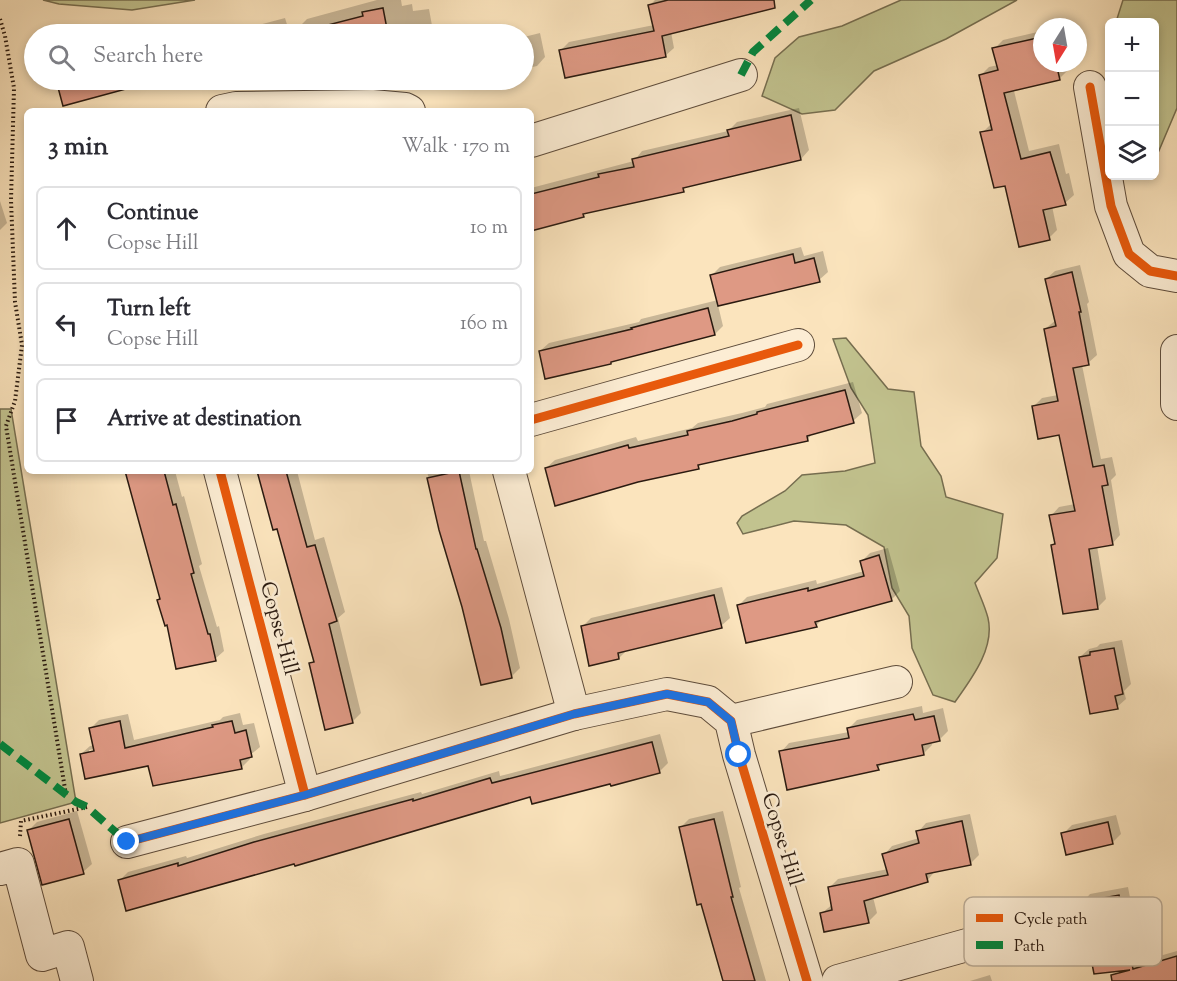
<!DOCTYPE html>
<html lang="en">
<head>
<meta charset="utf-8">
<style>
  body { margin:0; font-family:"Sorts Mill Goudy",serif; background:#f2f2f3; color:#2b2b33 }
  .controls { position:absolute; right:18px; top:18px; display:grid; overflow:hidden; border-radius:9px; box-shadow:0 3px 9px #0003 }
  .controls button { width:54px; height:54px; display:grid; place-items:center; padding:0; border:0; border-bottom:2px solid #e1e1e2; background:#fff; color:#2b2b33; font:30px sans-serif }
  .compass { position:absolute; left:1033px; top:18px; width:54px; height:54px; border-radius:50%; background:#fff; box-shadow:0 3px 9px #0003; rotate:191deg }
  .stop { position:absolute; width:18px; height:18px; margin:-14px; border:4px solid #1a73e8; border-radius:50%; background:#fff }
  .stop.end { background:#1a73e8; border-color:#fff; box-shadow:0 2px 6px #0008 }
  .list { margin:0; padding:0; list-style:none }
  h2 { display:flex; justify-content:space-between; align-items:center; height:78px; margin:0; padding:0 24px; font-size:26px }
  h2 small { font-size:20px; font-weight:400; color:#7c7c81 }
  .list li { display:grid; grid-template-columns:39px 1fr auto; gap:18px; align-items:center; box-sizing:border-box; height:84px; margin:0 12px 12px; padding:0 12px; border:2px solid #e1e1e2; border-radius:9px }
  .list b { display:block; font-size:22px; white-space:nowrap }
  .list p { margin:0; font-size:20px; white-space:nowrap; color:#7c7c81 }
  .list em { font-size:20px; font-style:normal; color:#7c7c81 }
  .icon { flex:none; width:33px; height:33px; fill:none; stroke:currentColor; stroke-width:2; stroke-linecap:round; stroke-linejoin:round }
  .map { position:relative; flex:none; width:1177px; height:981px; overflow:hidden }
  .search { position:absolute; background:#fff; box-shadow:0 3px 9px #0003; left:24px; top:24px; width:510px; height:66px; display:flex; align-items:center; gap:15px; box-sizing:border-box; padding:0 21px; border-radius:33px; color:#7c7c81; font-size:22px }
  .panel { position:absolute; background:#fff; box-shadow:0 3px 9px #0003; left:24px; top:108px; width:510px; height:366px; border-radius:9px }
  .map>svg:first-child { display:block }
</style>
</head>
<body>
<div class="map">
<svg width="1177" height="981" viewBox="0 0 1177 981">
  <rect width="100%" height="100%" fill="#fbe4bd"/>
  <filter id="stains"><feTurbulence type="fractalNoise" baseFrequency=".00333" numOctaves="4"/><feColorMatrix values="0 0 0 0 .2 0 0 0 0 .09 0 0 0 0 .02 0 0 0 .5 -.17"/></filter>
  <radialGradient id="worn" r=".72"><stop offset=".6" stop-color="#630" stop-opacity="0"/><stop offset="1" stop-color="#630" stop-opacity=".3"/></radialGradient>
  <g fill="#c2c38f" stroke="#766e50" stroke-width="1.5">
    <polygon points="43,0 195,0 132,10 59,4"/>
    <polygon points="901,0 1017,0 946,39 874,71 835,110 802,114 762,96 775,58 799,37 842,26"/>
    <polygon points="1123,0 1177,0 1177,108 1155,160 1154,22 1116,22"/>
    <path d="M846 338 888 389 914 392 921 446 941 476 946 497 1003 514 997 558 975 583C979 594 985 606 988 618 995 648 972 678 955 702L933 695 912 648 909 616 892 588 884 547 846 525 794 521 743 534 737 523 742 516 785 491 802 475 845 471 875 463 868 415 851 388 833 339Z"/>
    <polygon points="0,409 11,409 76,802 0,823"/>
  </g>
  <g fill="#0003" fill-rule="evenodd">
    <polygon points="377,0 401,0 402,6 412,4 413,11 429,9 433,31 429,34 292,34 307,19"/>
    <polygon points="655,0 757,0 671,32 674,48 665,56 560,51 569,42 654,25 649,6"/>
    <polygon points="285,18 290,34 224,34"/>
    <polygon points="208,31 209,34 195,34"/>
    <polygon points="1042,31 1042,63 1066,63 1068,70 1059,79 1014,91 1029,151 1059,144 1066,174 1069,173 1074,195 1065,203 1052,206 1057,230 1049,238 1006,184 982,133 991,124 981,75 989,67 998,65 994,49 1003,40"/>
    <polygon points="540,33 545,57 537,66 524,69 524,37"/>
    <polygon points="58,80 153,80 65,104"/>
    <polygon points="799,108 809,150 801,159 687,186 683,190 586,212 583,215 531,230 531,188 634,161 642,151 728,131 737,122"/>
    <polygon points="0,201 7,223 0,230"/>
    <polygon points="801,247 804,256 823,251 828,272 819,280 718,305 723,326 715,334 540,351 549,343 639,322 641,319 718,300 712,275 720,267"/>
    <polygon points="1080,265 1089,302 1087,304 1097,355 1088,363 1082,365 1101,459 1112,457 1116,475 1111,480 1120,535 1112,544 1097,546 1106,599 1097,608 1053,546 1056,543 1051,516 1059,507 1075,504 1060,433 1033,407 1042,398 1058,395 1045,329 1056,320 1046,279 1055,271"/>
    <polygon points="853,382 862,413 853,421 814,432 808,439 703,463 698,467 546,468 555,460 636,437 638,441 692,428 698,423 742,413 765,407 767,404"/>
    <polygon points="126,471 175,471 182,497 184,496 202,564 199,566 217,627 219,626 224,651 215,659 168,623"/>
    <polygon points="258,471 297,471 315,540 324,537 345,612 338,618 361,713 352,722 311,664 315,660 278,527"/>
    <polygon points="427,471 469,471 484,541 486,541 509,619 520,668 512,676 464,606 440,530"/>
    <polygon points="888,548 900,591 891,600 823,618 816,626 739,605 747,597 816,580 817,584 864,571 862,561 870,553"/>
    <polygon points="722,587 730,618 721,626 628,649 619,658 583,626 591,618"/>
    <polygon points="1122,640 1131,684 1124,691 1126,699 1117,707 1080,657 1089,649 1097,647 1100,644"/>
    <polygon points="922,706 923,713 943,708 948,731 939,740 931,741 932,745 923,754 884,762 878,768 781,752 789,743 849,732 848,729 857,720"/>
    <path d="M240 713 243 725 254 723 260 747 249 756 250 759 241 768 150 765 81 754 90 746 94 745 91 728 99 720 128 714 134 740 220 720 223 717ZM101 748 89 753V750Z"/>
    <polygon points="660,734 668,763 659,772 531,795 295,862 119,881 128,872 186,856 187,858 264,834 421,792 422,794 499,771 500,776"/>
    <polygon points="77,811 92,864 83,872 28,831 37,822"/>
    <polygon points="723,811 741,887 739,888 766,981 725,981 681,827 689,819"/>
    <polygon points="970,814 979,855 971,863 935,871 927,881 873,897 877,913 868,922 822,913 833,904 829,888 838,879 888,869 884,855 892,846 919,838 918,832 926,823"/>
    <polygon points="1116,815 1121,834 1112,843 1063,834 1072,825"/>
    <polygon points="1128,887 1142,961 1177,951 1177,979 1171,981 1126,981 1124,973 1128,969 1082,903 1090,894"/>
    <polygon points="990,975 992,981 970,981"/>
  </g>
  <g fill="#de9984" stroke="#2a1a10" stroke-width="1.5">
    <polygon points="668,0 774,0 775,8 662,36 666,57 565,78 559,50 654,31 648,5"/>
    <polygon points="383,8 388,34 321,34 320,27 363,16 362,12"/>
    <polygon points="1042,37 1042,63 1056,63 1060,80 1004,93 1021,159 1050,152 1066,205 1043,210 1050,240 1019,247 1005,186 994,188 980,132 992,130 979,75 998,70 992,48"/>
    <polygon points="56,80 136,80 137,86 63,106"/>
    <polygon points="791,115 801,160 683,188 684,192 583,214 584,217 531,231 531,194 599,177 598,174 634,167 632,159 729,136 727,130"/>
    <polygon points="793,254 795,263 814,258 820,282 718,306 710,275"/>
    <polygon points="1072,272 1081,312 1079,312 1089,365 1073,368 1093,467 1104,465 1108,485 1102,486 1113,545 1089,549 1098,609 1063,614 1051,545 1055,544 1049,515 1075,511 1059,435 1038,439 1032,406 1058,401 1044,329 1056,326 1045,279"/>
    <polygon points="708,308 715,335 611,362 611,364 545,379 539,351 632,329 631,328"/>
    <polygon points="845,390 854,423 807,436 808,441 698,465 699,469 638,482 555,506 545,468 628,445 629,448 688,435 687,431 732,421 757,414 757,412"/>
    <polygon points="125,471 164,471 173,505 176,504 194,573 191,574 208,634 210,634 216,661 176,669 167,625 165,626 157,600 160,599"/>
    <polygon points="257,471 286,471 307,547 315,545 337,621 329,624 353,723 325,730 309,663 314,662 277,529 273,530"/>
    <polygon points="459,471 476,549 477,549 501,628 512,678 481,685 462,607 439,530 427,478"/>
    <polygon points="879,555 892,601 815,622 817,627 746,643 737,605 808,588 808,591 864,576 860,561"/>
    <polygon points="714,595 722,628 618,653 619,659 589,666 581,626"/>
    <polygon points="1114,648 1123,694 1115,696 1118,709 1090,714 1079,657 1090,655 1090,652"/>
    <polygon points="913,714 915,720 934,716 940,741 922,745 924,755 877,765 879,770 787,790 779,751 849,738 847,728"/>
    <polygon points="120,721 125,748 213,727 212,725 232,721 235,733 246,730 252,757 240,760 242,769 153,786 148,766 85,779 80,754 94,751 89,728"/>
    <polygon points="652,742 660,773 611,786 610,784 532,804 530,797 295,866 294,864 126,911 118,880 178,863 178,866 254,842 413,799 413,801 490,778 492,783"/>
    <polygon points="69,819 84,874 42,885 27,830"/>
    <polygon points="714,819 733,897 731,897 755,981 723,981 701,904 697,905 679,827"/>
    <polygon points="962,821 971,865 926,874 928,882 864,901 869,923 824,932 820,913 832,910 828,887 888,875 882,854 919,843 916,831"/>
    <polygon points="1108,822 1113,844 1066,855 1061,833"/>
    <polygon points="1119,895 1133,969 1177,956 1177,981 1112,981 1111,975 1130,970 1094,974 1080,902"/>
  </g>
  <g fill="none" stroke-linecap="round" stroke-linejoin="round">
    <defs>
      <g id="minor">
        <polyline points="1090,87 1111,206 1129,254 1150,271 1177,276"/>
        <polyline points="222,111 236,108 372,106 405,109 409,111"/>
        <polyline points="531,141 741,75"/>
        <polyline points="1177,351 1177,404"/>
        <polyline points="531,420 798,345"/>
        <polyline points="220,471 305,795"/>
        <polyline points="509,471 574,714"/>
        <polyline points="731,721 896,682"/>
        <polyline points="127,842 305,795 574,714 667,694 708,702 731,721 739,755 807,981"/>
        <polyline points="0,869 18,864 42,955 68,947 77,981"/>
        <polyline points="838,981 992,938"/>
      </g>
    </defs>
    <use href="#minor" stroke="#5e4c3b" stroke-width="34"/>
    <g stroke="#2a1a10" stroke-width="4" stroke-dasharray="1.5 3" stroke-linecap="butt">
      <polyline points="0,19 5,36 14,88 11,200 15,302 22,345 15,401 6,426 66,795"/>
      <polyline points="20,836 21,821 87,807"/>
    </g>
    <use href="#minor" stroke="#fcedd4" stroke-width="32"/>
    <g stroke="#00873e" stroke-width="8" stroke-dasharray="15 8" stroke-linecap="butt">
      <polyline points="741,75 753,52 811,0"/>
      <polyline points="0,744 76,802 87,807 127,842"/>
    </g>
    <defs>
      <g id="cycleway">
        <polyline points="1090,87 1111,206 1129,254 1150,271 1177,276"/>
        <polyline points="531,420 798,345"/>
        <polyline points="220,471 305,795"/>
        <polyline points="127,842 305,795 574,714 667,694 708,702 731,721 739,755 807,981"/>
      </g>
    </defs>
    <use href="#cycleway" stroke="#fcedd4" stroke-width="13"/>
    <use href="#cycleway" stroke="#e8590c" stroke-width="9"/>
  </g>
  <g fill="none" stroke-linecap="round" stroke-linejoin="round">
    <polyline stroke="#1a73e8" stroke-width="8" points="127,842 305,795 574,714 667,694 708,702 731,721 739,755"/>
  </g>
  <g text-anchor="middle" stroke-width="5" stroke-linejoin="round" paint-order="stroke">
    <g font-size="21" fill="#2a1a10" stroke="#fcedd4">
      <text transform="translate(280 628) rotate(75)" y="7">Copse Hill</text>
      <text transform="translate(783 839) rotate(73)" y="7">Copse Hill</text>
    </g>
  </g>
  <rect x="964" y="897" width="198" height="69" rx="9" fill="#fcedd4" stroke="#bdae99" stroke-width="1.5"/>
  <rect x="976" y="914" width="27" height="8" fill="#e8590c"/>
  <rect x="976" y="941" width="27" height="8" fill="#00873e"/>
  <g font-size="16" fill="#2a1a10">
    <text x="1014" y="924">Cycle path</text>
    <text x="1014" y="951">Path</text>
  </g>
  <rect width="100%" height="100%" filter="url(#stains)"/>
  <rect width="100%" height="100%" fill="url(#worn)"/>
</svg>
<div class="controls">
<button>+</button>
<button>−</button>
<button><svg class="icon" aria-label="layers" viewBox="0 0 24 24"><path d="M12 4l9 5-9 5-9-5zM3 14l9 5 9-5"/></svg></button>
</div>
<svg class="compass" viewBox="-18 -18 36 36"><path d="M0-13l5 13h-10z" fill="#e53935"/><path d="M0 13l5-13h-10z" fill="#7c7c81"/></svg>
<div class="stop" style="left:739px;top:755px"></div>
<div class="stop end" style="left:127px;top:842px"></div>
<div class="search"><svg class="icon" aria-label="search" viewBox="0 0 24 24"><circle cx="10" cy="10" r="6"/><path d="M15 15l6 6"/></svg>Search here</div>
<section class="panel">
<h2>3 min<small>Walk · 170 m</small></h2>
<ul class="list">
<li><svg class="icon" aria-label="ahead" viewBox="0 0 24 24"><path d="M12 20V5M6 11l6-6 6 6"/></svg><div><b>Continue</b><p>Copse Hill</p></div><em>10 m</em></li>
<li><svg class="icon" aria-label="left" viewBox="0 0 24 24"><path d="M17 20v-9H6M10 6l-5 5 5 5"/></svg><div><b>Turn left</b><p>Copse Hill</p></div><em>160 m</em></li>
<li><svg class="icon" aria-label="arrive" viewBox="0 0 24 24"><path d="M6 21V4h12l-3 4 3 4H6"/></svg><div><b>Arrive at destination</b></div></li>
</ul>
</section>
</div>
</body>
</html>
